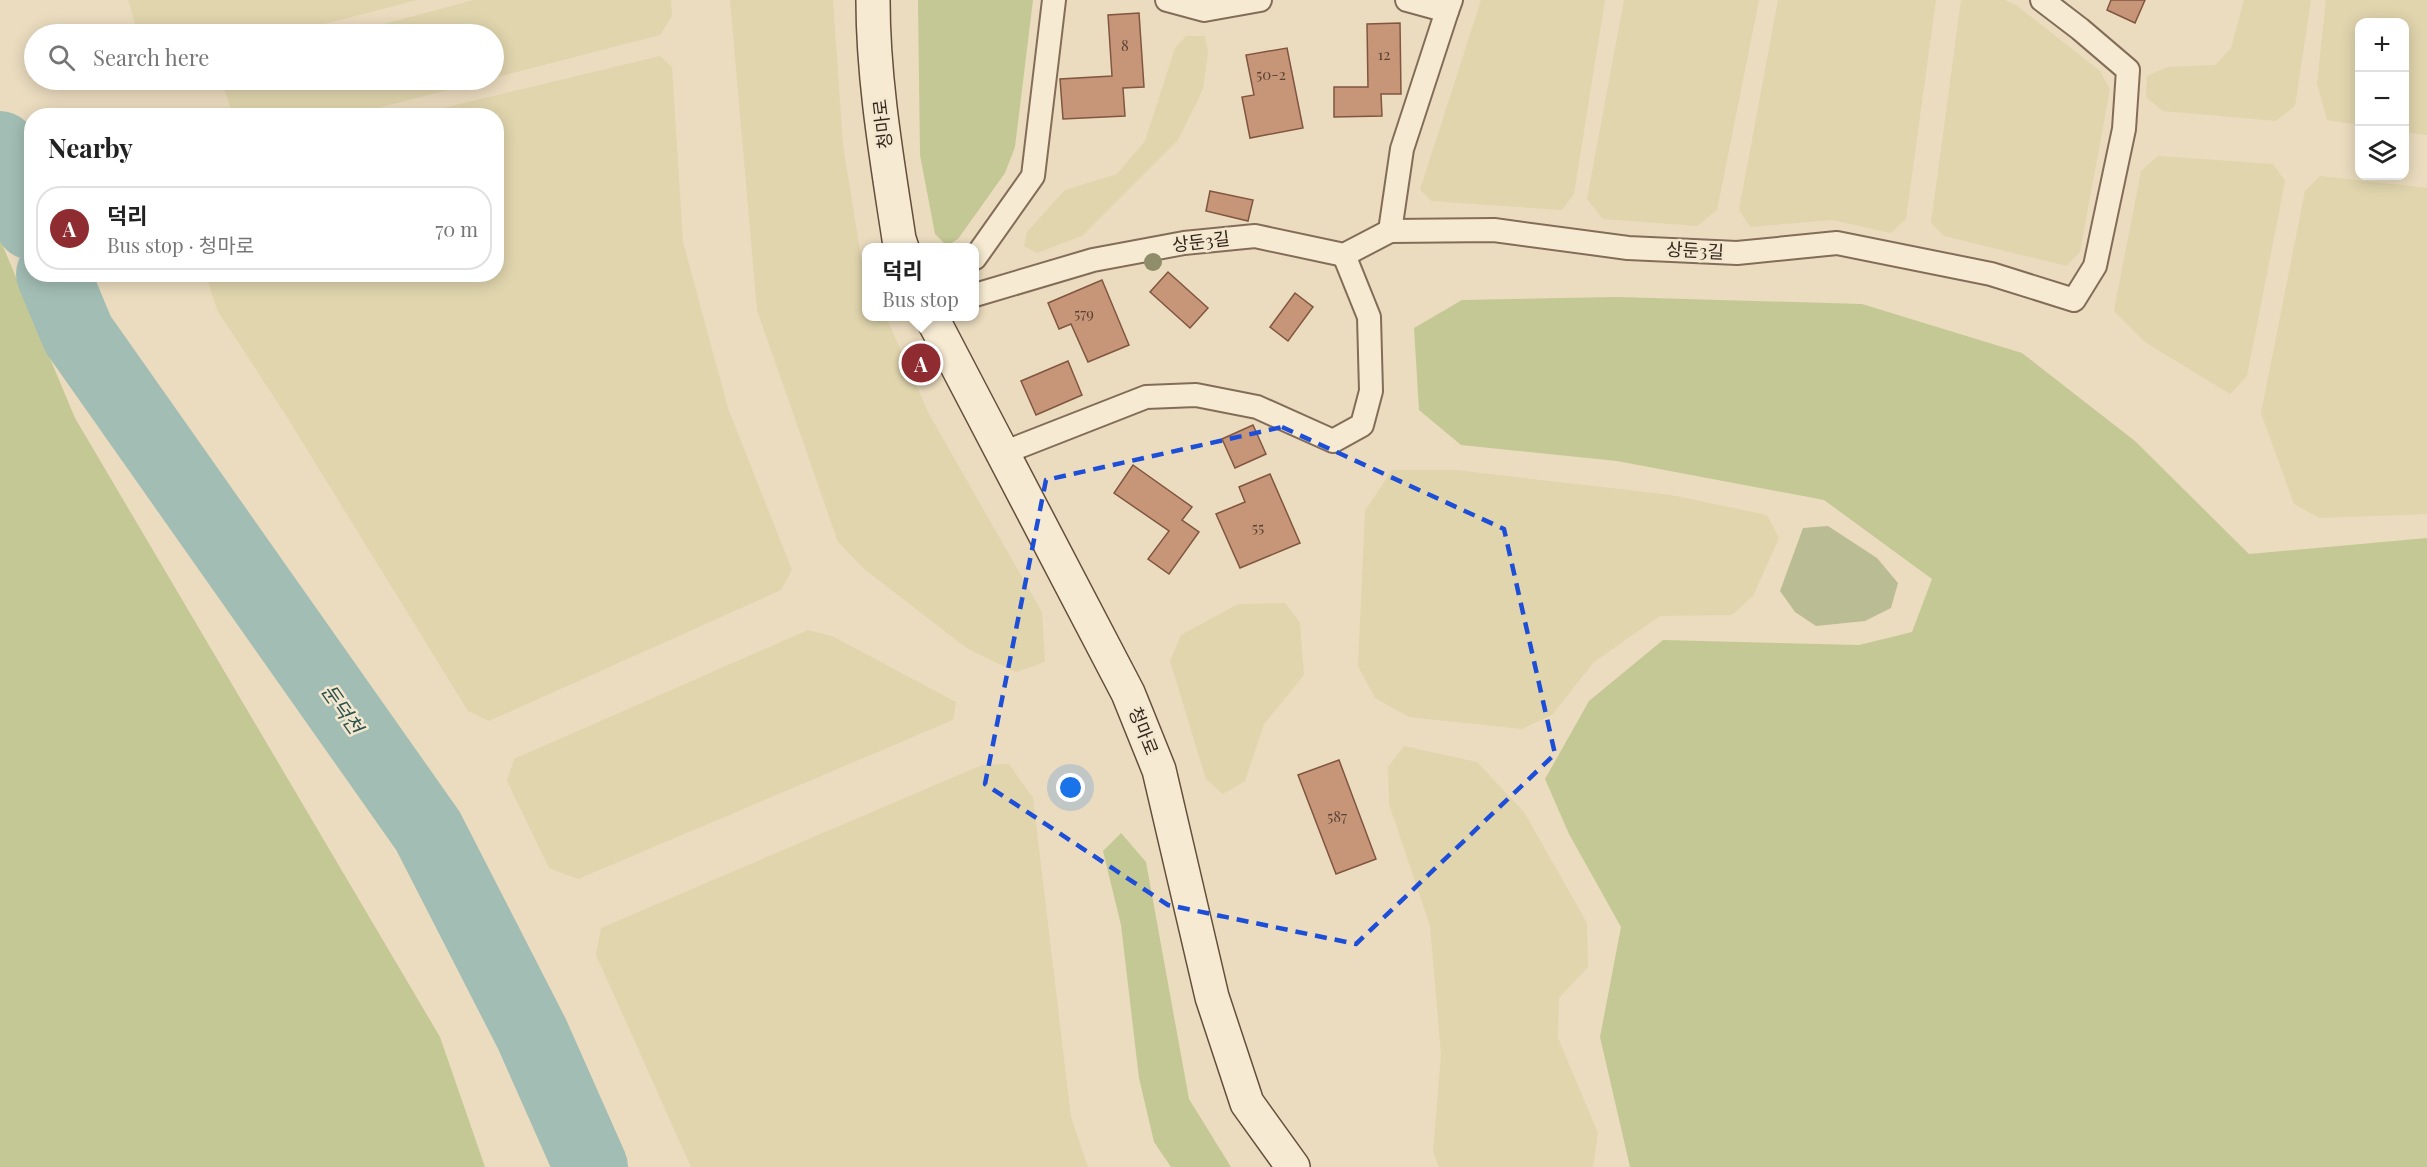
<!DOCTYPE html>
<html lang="en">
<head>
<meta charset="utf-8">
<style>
  body { margin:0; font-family:"Playfair Display","Noto Sans KR",serif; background:#f2f2f2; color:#222 }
  .controls { position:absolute; right:18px; top:18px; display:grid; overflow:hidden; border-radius:12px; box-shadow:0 3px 15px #0003 }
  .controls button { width:54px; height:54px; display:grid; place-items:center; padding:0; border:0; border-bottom:2px solid #e0e0e0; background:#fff; color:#222; font:30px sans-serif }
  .you { position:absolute; left:1071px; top:788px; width:21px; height:21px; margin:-15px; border:4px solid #fff; border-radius:50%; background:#1a73e8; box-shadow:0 0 0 9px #1a73e833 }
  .badge { display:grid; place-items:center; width:39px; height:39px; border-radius:50%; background:#8e2c31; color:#fff; font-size:20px; font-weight:700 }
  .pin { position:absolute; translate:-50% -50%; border:3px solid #fff; box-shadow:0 2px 6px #0006 }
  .popup { position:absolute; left:862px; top:243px; width:117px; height:78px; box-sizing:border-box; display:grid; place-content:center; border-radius:12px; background:#fff; filter:drop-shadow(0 2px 4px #0005); font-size:20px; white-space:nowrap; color:#767676 }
  .popup b { font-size:22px; color:#222 }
  .popup::after { content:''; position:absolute; left:50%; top:100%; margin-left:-12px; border:12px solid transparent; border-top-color:#fff }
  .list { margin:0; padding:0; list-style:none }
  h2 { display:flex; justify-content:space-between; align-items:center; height:78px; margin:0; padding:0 24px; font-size:26px }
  h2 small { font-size:20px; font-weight:400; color:#767676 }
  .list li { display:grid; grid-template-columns:39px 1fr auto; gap:18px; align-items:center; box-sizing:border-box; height:84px; margin:0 12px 12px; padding:0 12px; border:2px solid #e0e0e0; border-radius:24px }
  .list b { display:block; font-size:22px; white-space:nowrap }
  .list p { margin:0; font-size:20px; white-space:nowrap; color:#767676 }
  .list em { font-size:20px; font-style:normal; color:#767676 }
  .icon { flex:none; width:33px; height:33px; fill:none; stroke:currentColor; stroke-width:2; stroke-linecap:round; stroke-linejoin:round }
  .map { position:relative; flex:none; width:2427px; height:1167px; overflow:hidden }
  .search { position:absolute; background:#fff; box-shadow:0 3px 15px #0003; left:24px; top:24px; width:480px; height:66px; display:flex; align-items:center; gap:15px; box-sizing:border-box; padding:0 21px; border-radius:33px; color:#767676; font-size:22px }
  .panel { position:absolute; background:#fff; box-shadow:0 3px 15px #0003; left:24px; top:108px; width:480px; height:174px; border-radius:24px }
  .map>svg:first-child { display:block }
</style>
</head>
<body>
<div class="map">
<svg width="2427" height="1167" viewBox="0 0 2427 1167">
  <rect width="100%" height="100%" fill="#ebdcbf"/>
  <g fill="#e0d5ad">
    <polygon points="128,0 417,0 286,34 138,34"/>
    <polygon points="474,0 671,0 672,16 660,35 494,78 494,34 346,34"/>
    <polygon points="730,0 833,0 843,145 862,263 867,274 867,316 886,317 929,414 1042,612 1045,662 1016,672 968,649 864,569 838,542 757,310"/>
    <polygon points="1481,0 1605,0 1574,194 1562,210 1431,201 1420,190"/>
    <polygon points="1624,0 1759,0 1717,210 1697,226 1603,219 1587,199"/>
    <polygon points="1778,0 1936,0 1906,219 1891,233 1832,220 1750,227 1739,210"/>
    <polygon points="1961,0 2005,0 2016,5 2100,71 2110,89 2080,252 2067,266 1944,236 1931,223"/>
    <polygon points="2244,0 2311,0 2295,106 2276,121 2163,111 2146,97 2147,76 2168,67 2215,65 2231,48"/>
    <polygon points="2326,0 2427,0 2427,135 2405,132 2404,22 2360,22 2359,125 2327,120 2317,83"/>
    <polygon points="1186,36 1205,36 1208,53 1203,89 1178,140 1082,236 1037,253 1024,246 1027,232 1065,190 1117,174 1145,141 1175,48"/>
    <polygon points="660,56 672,67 683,242 728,408 792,570 781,590 489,721 468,711 287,417 217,310 206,275 496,274 496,116 414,115"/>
    <polygon points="221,80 487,80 346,116 233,115"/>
    <polygon points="2158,156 2273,164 2285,181 2247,376 2230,394 2145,342 2114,311 2141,171"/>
    <polygon points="2320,176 2427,188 2427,514 2319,518 2294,504 2261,413 2305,191"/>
    <polygon points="1392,470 1456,470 1671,495 1767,515 1779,538 1753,596 1732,615 1660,616 1594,662 1552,715 1522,729 1409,717 1375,698 1358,666 1365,511"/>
    <polygon points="1285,603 1300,623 1304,675 1264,724 1245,781 1223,794 1206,779 1170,661 1181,635 1238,604"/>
    <polygon points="808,630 832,636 956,702 953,720 578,879 549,868 507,781 514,759"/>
    <polygon points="1404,746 1477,762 1524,812 1587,923 1588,967 1559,998 1558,1038 1598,1133 1593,1167 1439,1167 1433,1152 1441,1054 1430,926 1389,804 1388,767"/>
    <polygon points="1009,764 1033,798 1071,1117 1088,1167 691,1167 596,955 601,928 982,765"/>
  </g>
  <g fill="#c4c894">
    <polygon points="918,0 1033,0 1015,147 1005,173 958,239 947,246 935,234 920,155"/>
    <polygon points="0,239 75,418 440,1037 485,1167 0,1167"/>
    <polygon points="1617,297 1862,304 2022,353 2135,441 2249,554 2427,538 2427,1167 1630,1167 1600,1037 1621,927 1569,834 1545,779 1589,701 1663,640 1859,645 1912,632 1932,579 1824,500 1617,461 1461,445 1419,410 1414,328 1462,300"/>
    <polygon points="1121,833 1146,862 1189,1099 1231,1167 1171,1167 1154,1142 1139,1078 1121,925 1103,851"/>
  </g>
  <polygon fill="#babd93" points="1828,526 1877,558 1898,583 1891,608 1865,621 1816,626 1795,612 1780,591 1803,528"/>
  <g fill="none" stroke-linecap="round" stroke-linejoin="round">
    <g stroke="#a2bdb4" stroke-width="74">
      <polyline points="0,148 32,223"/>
      <polyline points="53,274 78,334 428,831 532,1034 591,1167"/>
    </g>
  </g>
  <g fill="#c79577" stroke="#805640" stroke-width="1.5">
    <polygon points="2111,0 2145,0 2135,23 2107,10"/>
    <polygon points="1139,13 1144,87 1123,88 1125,116 1063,119 1060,79 1112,76 1108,15"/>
    <polygon points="1400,23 1401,94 1381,94 1382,116 1334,117 1334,87 1368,87 1367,24"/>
    <polygon points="1287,48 1303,128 1250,138 1242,97 1254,95 1246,55"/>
    <polygon points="1210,191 1253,200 1248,221 1206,211"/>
    <polygon points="1168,272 1208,308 1190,328 1150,292"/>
    <polygon points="1102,280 1129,345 1088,362 1071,324 1059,329 1048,303"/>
    <polygon points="1295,293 1313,307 1288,341 1270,327"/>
    <polygon points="1068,361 1082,395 1036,415 1021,381"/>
    <polygon points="1253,425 1266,454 1235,468 1222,439"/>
    <polygon points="1133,465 1192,507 1182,520 1199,532 1169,574 1148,559 1169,531 1114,493"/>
    <polygon points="1270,474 1300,543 1240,568 1216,514 1245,502 1239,487"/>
    <polygon points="1339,760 1376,859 1336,874 1298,775"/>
  </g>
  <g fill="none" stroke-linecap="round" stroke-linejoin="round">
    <defs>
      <g id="lane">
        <polyline points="1167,0 1204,10 1260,0"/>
        <polyline points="1407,0 1447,11 1451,0"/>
        <polyline points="1390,231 1402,149 1447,11"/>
        <polyline points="975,258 1033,176 1054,0"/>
        <polyline points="975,295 1093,260 1184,243 1255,236 1344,255 1390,231 1494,230 1628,248 1737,253 1837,243 1991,274 2074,300 2095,266 2124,129 2128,70 2080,29 2042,0"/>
        <polyline points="1003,453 1146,397 1196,395 1257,407 1333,441 1362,425 1371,391 1369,317 1344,255"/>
      </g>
      <g id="secondary">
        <path d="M873 0C873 80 887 160 899 239L902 248"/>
        <polyline points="931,316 1128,693 1159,770 1212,997 1247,1103 1293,1167"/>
      </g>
    </defs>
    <use href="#lane" stroke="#836d59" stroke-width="26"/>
    <use href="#secondary" stroke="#644e3c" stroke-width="36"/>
    <use href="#lane" stroke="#f6ead2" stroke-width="22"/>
    <use href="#secondary" stroke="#f6ead2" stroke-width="33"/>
  </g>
  <circle fill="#908e6a" cx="1153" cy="262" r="9"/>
  <path fill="none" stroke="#1d4ed8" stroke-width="4.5" stroke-dasharray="12 8" stroke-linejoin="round" d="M1282 427 1504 529 1555 754 1356 944 1168 905 985 784 1046 480Z"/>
  <g text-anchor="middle" stroke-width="5" stroke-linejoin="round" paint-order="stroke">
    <g font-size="15" fill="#584233">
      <text x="1125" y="51">8</text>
      <text x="1384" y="60">12</text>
      <text x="1271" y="80">50-2</text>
      <text x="1084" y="319">579</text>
      <text x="1258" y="533">55</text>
      <text x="1337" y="822">587</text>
    </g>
    <g font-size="18" fill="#33261c" stroke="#f3e7cf">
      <text transform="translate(883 124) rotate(-97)" y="6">청마로</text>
      <text transform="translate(1201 242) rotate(-7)" y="6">상둔3길</text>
      <text transform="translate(1695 251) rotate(3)" y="6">상둔3길</text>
      <text transform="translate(1143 731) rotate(68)" y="6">청마로</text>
    </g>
    <g font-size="20" font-style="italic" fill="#2c524e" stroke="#f3e7cf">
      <text transform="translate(342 709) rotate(55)" y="7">둔덕천</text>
    </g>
  </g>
</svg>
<div class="controls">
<button>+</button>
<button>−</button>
<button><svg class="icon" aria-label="layers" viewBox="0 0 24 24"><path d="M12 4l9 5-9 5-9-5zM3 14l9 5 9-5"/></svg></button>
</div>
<div class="you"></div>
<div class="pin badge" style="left:921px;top:363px">A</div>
<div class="popup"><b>덕리</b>Bus stop</div>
<div class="search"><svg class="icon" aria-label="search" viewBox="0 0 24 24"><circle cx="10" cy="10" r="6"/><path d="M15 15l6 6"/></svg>Search here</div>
<section class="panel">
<h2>Nearby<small></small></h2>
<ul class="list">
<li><span class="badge">A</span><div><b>덕리</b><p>Bus stop · 청마로</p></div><em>70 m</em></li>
</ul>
</section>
</div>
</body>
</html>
